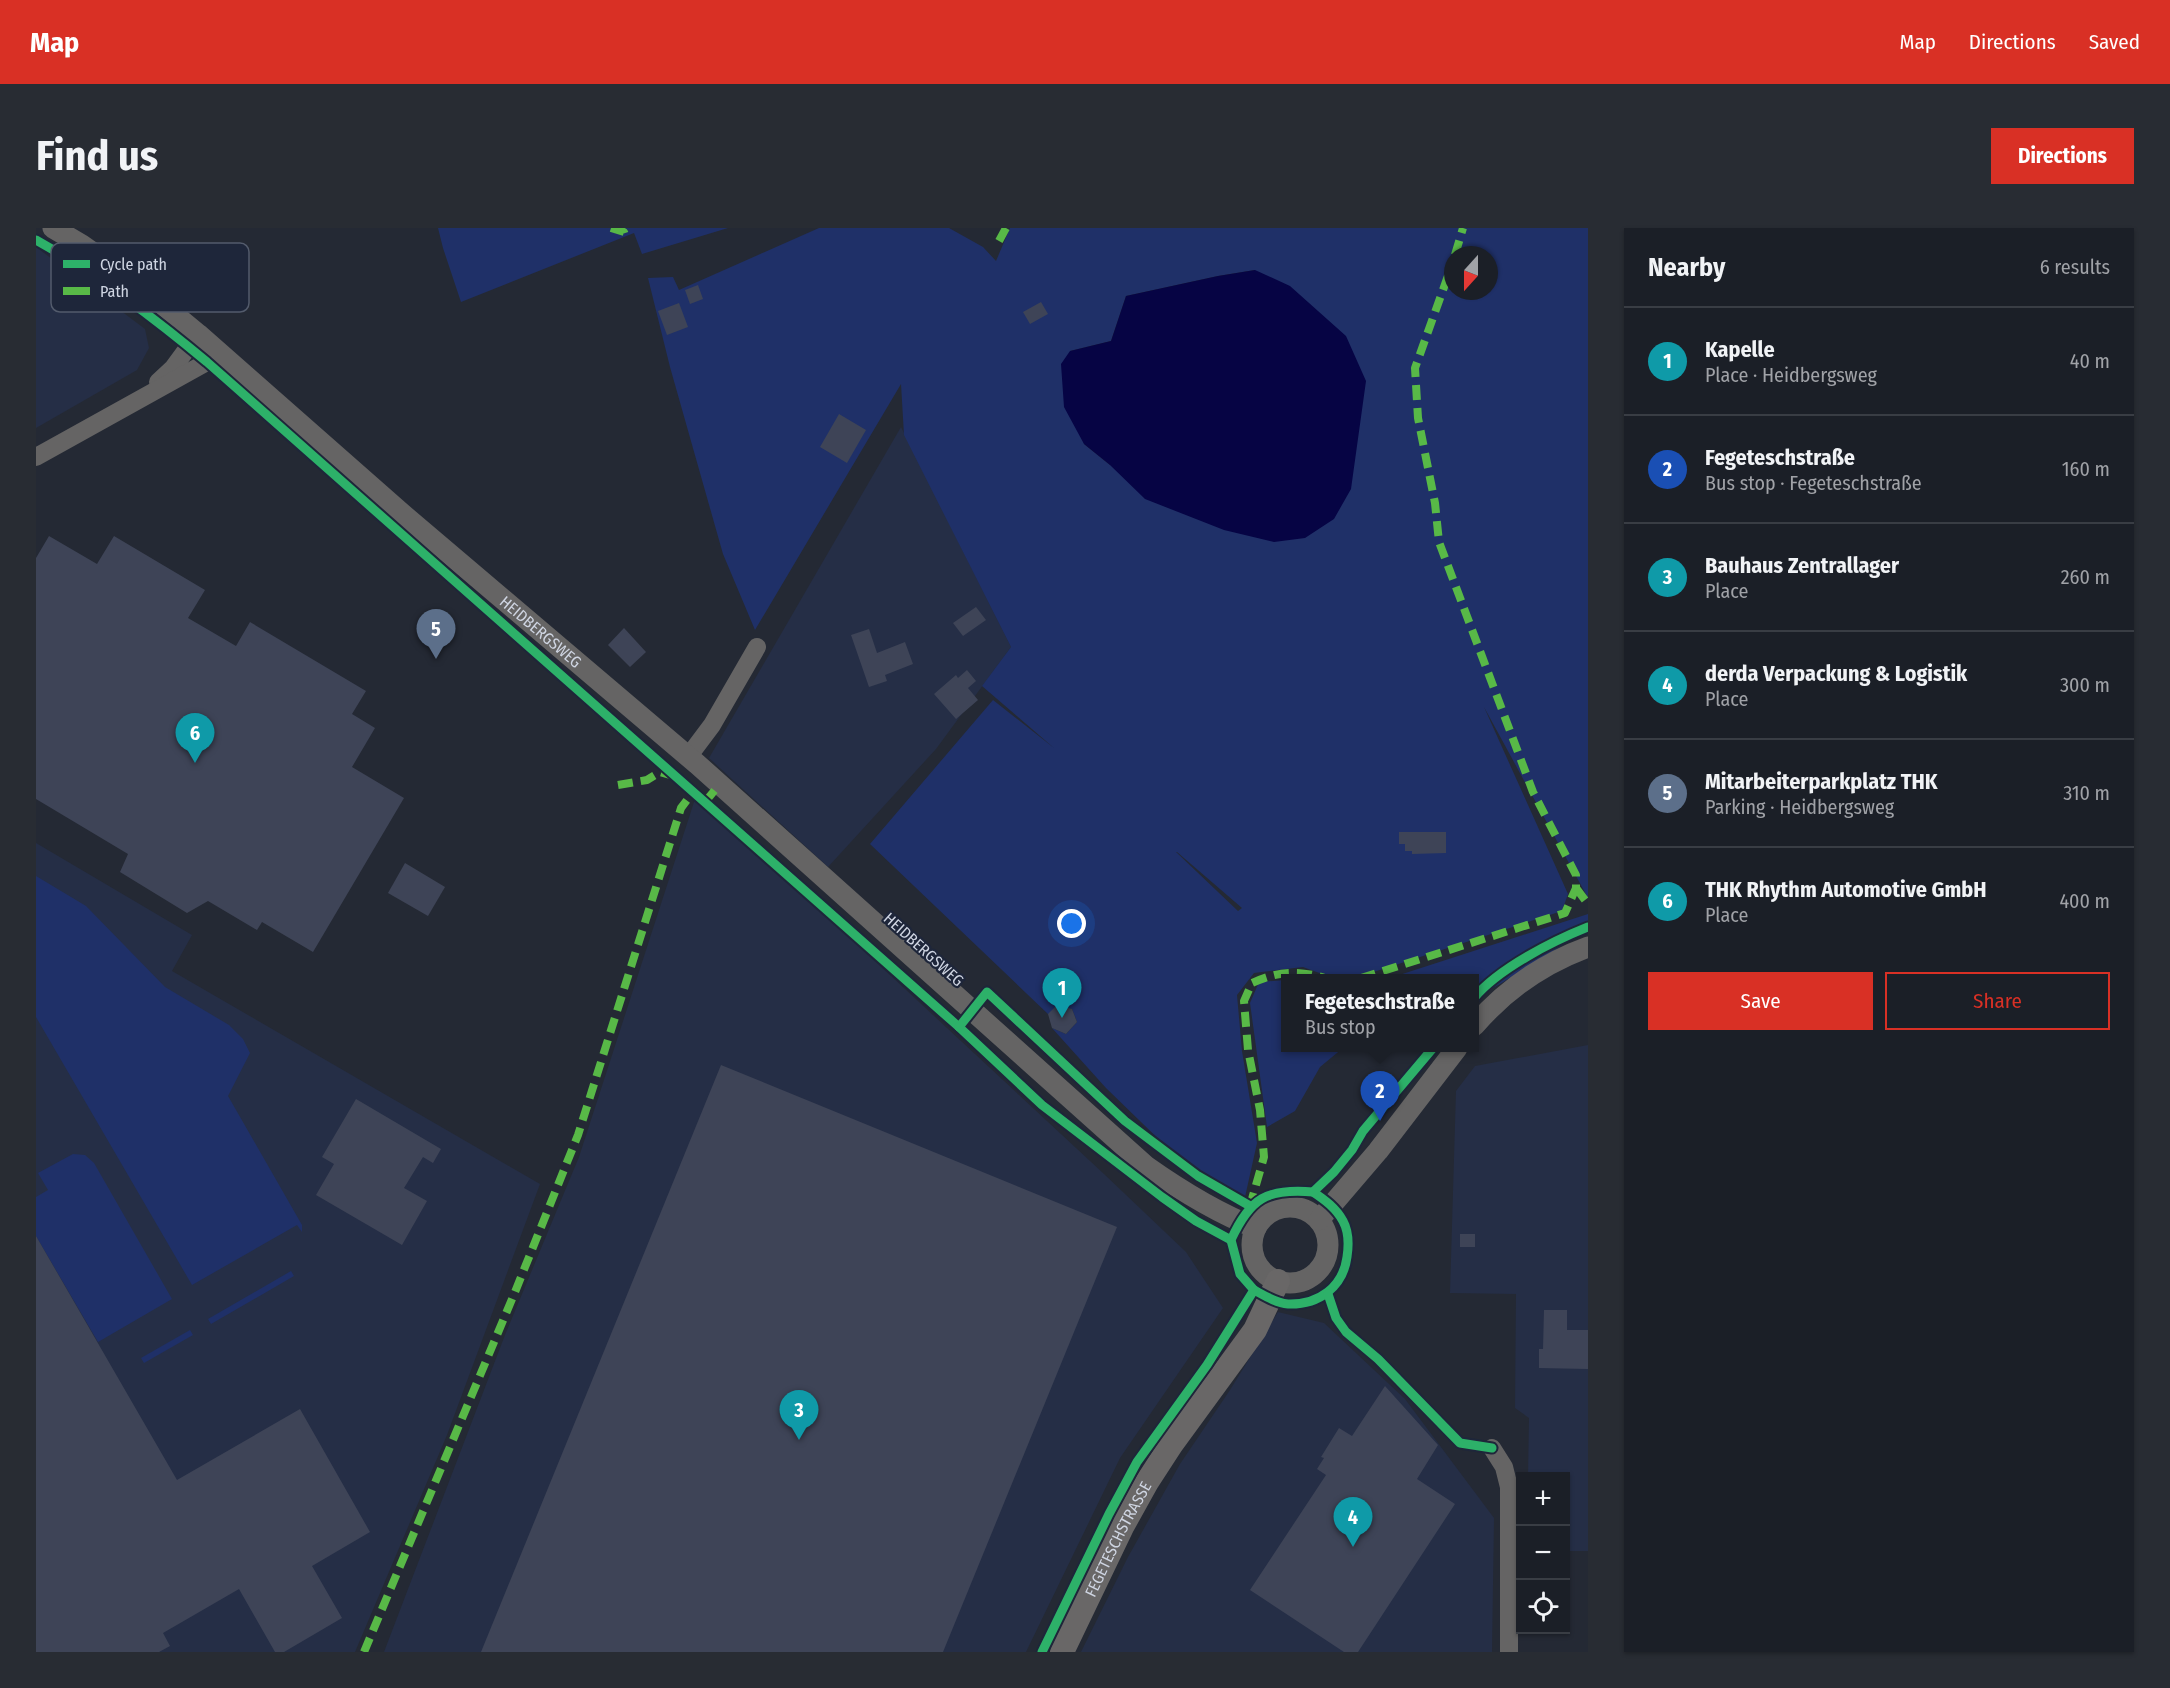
<!DOCTYPE html>
<html lang="en">
<head>
<meta charset="utf-8">
<style>
  body { margin:0; font-family:"Fira Sans Condensed",sans-serif; background:#282c33; color:#f1f3f6 }
  .controls { position:absolute; right:18px; bottom:18px; display:grid; overflow:hidden; border-radius:0px; box-shadow:0 2px 4px #0004 }
  .controls button { width:54px; height:54px; display:grid; place-items:center; padding:0; border:0; border-bottom:2px solid #393d44; background:#1b1f27; color:#f1f3f6; font:30px sans-serif }
  .compass { position:absolute; left:1408px; top:18px; width:54px; height:54px; border-radius:50%; background:#1b1f27; box-shadow:0 2px 4px #0004; rotate:201deg }
  .you { position:absolute; left:1036px; top:696px; width:21px; height:21px; margin:-15px; border:4px solid #fff; border-radius:50%; background:#1a73e8; box-shadow:0 0 0 9px #1a73e833 }
  .badge { display:grid; place-items:center; width:39px; height:39px; border-radius:50%; background:#d93025; color:#fff; font-size:20px; font-weight:700 }
  .pin { position:absolute; translate:-50% -50px; filter:drop-shadow(0 2px 3px #0008) }
  .pin::after { content:''; position:absolute; top:32px; width:21px; height:18px; background:inherit; clip-path:polygon(0 0,100% 0,50% 100%) }
  .popup { position:absolute; left:1245px; top:746px; width:198px; height:78px; box-sizing:border-box; display:grid; place-content:center; border-radius:0px; background:#1b1f27; filter:drop-shadow(0 2px 4px #0005); font-size:20px; white-space:nowrap; color:#a0a2a7 }
  .popup b { font-size:22px; color:#f1f3f6 }
  .popup::after { content:''; position:absolute; left:50%; top:100%; margin-left:-12px; border:12px solid transparent; border-top-color:#1b1f27 }
  .list { margin:0; padding:0; list-style:none }
  h2 { display:flex; justify-content:space-between; align-items:center; height:78px; margin:0; padding:0 24px; font-size:26px }
  h2 small { font-size:20px; font-weight:400; color:#a0a2a7 }
  .list li { display:grid; grid-template-columns:39px 1fr auto; gap:18px; align-items:center; box-sizing:border-box; height:108px; padding:0 24px; border-top:2px solid #393d44 }
  .list b { display:block; font-size:22px; white-space:nowrap }
  .list p { margin:0; font-size:20px; white-space:nowrap; color:#a0a2a7 }
  .list em { font-size:20px; font-style:normal; color:#a0a2a7 }
  .actions { display:flex; gap:12px; padding:18px 24px }
  .actions a { flex:1; padding:14px 0; border:2px solid #d93025; border-radius:0px; text-align:center; font-size:21px; color:#d93025 }
  .actions .main { background:#d93025; color:#fff }
  .icon { flex:none; width:33px; height:33px; fill:none; stroke:currentColor; stroke-width:2; stroke-linecap:round; stroke-linejoin:round }
  .map { position:relative; flex:none; width:1552px; height:1424px; overflow:hidden; border-radius:0px }
  header { display:flex; align-items:center; gap:36px; box-sizing:border-box; height:84px; padding:0 30px; background:#d93025; color:#fff }
  header strong { font-size:28px }
  nav { display:flex; gap:33px; margin-inline-start:auto; font-size:21px }
  .intro { display:flex; align-items:center; justify-content:space-between; box-sizing:border-box; height:144px; padding:0 36px }
  h1 { margin:0; font-size:42px }
  .button { padding:15px 27px; border-radius:0px; background:#d93025; color:#fff; font-size:21px; font-weight:700 }
  main { display:flex; gap:36px; padding:0 36px }
  aside { flex:1; background:#1b1f27; border-radius:0px; box-shadow:0 2px 4px #0004 }
  .map>svg:first-child { display:block }
</style>
</head>
<body>
<header>
<strong>Map</strong>
<nav><a>Map</a><a>Directions</a><a>Saved</a></nav>
</header>
<div class="intro"><h1>Find us</h1><a class="button">Directions</a></div>
<main>
<div class="map">
<svg width="1552" height="1424" viewBox="0 0 1552 1424">
  <rect width="100%" height="100%" fill="#242934"/>
  <g fill="#252e46">
    <polygon points="0,19 109,101 113,120 101,142 0,200"/>
    <polygon points="865,199 975,419 900,521 792,639 673,530"/>
    <polygon points="659,571 684,589 1068,946 1150,1024 1187,1080 1084,1230 990,1424 348,1424 469,1107 543,929"/>
    <polygon points="0,615 156,707 136,743 504,956 411,1207 319,1424 0,1424"/>
    <polygon points="1552,817 1552,1323 1530,1323 1530,1248 1492,1248 1493,1190 1479,1180 1480,1066 1414,1065 1420,863 1439,838"/>
    <polygon points="1242,1084 1288,1095 1369,1171 1458,1290 1456,1424 1045,1424 1092,1329 1144,1236 1194,1162"/>
  </g>
  <g fill="#1f3068" fill-rule="evenodd">
    <polygon points="402,0 692,0 606,26 598,5 425,74 407,20"/>
    <path d="M783 0H913L947 19 960 33 974 0H1552V670L1448 479 1532 666 1526 683 1319 750H1297L1267 739 1218 745 1201 767 1206 823 1221 915 1209 969 1140 928 1070 860 1016 800 1030 806 1041 794 1036 781 1012 786 834 616 957 472 1018 520 946 458 975 419 868 207 865 156 719 402 687 326 634 139 612 50 637 49 643 62ZM1417 27H1453V63H1417ZM1219 42 1074 237 1048 216 1034 123 1075 113 1090 68 1182 48ZM1140 624H1141L1206 680 1202 683Z"/>
    <polygon points="0,648 50,678 129,759 193,797 207,811 214,825 192,868 266,997 266,1004 261,997 156,1057 0,789"/>
    <polygon points="1552,686 1552,701 1464,756 1439,770 1438,750 1354,750"/>
    <polygon points="1249,752 1250,820 1307,820 1284,839 1259,883 1231,899 1214,775 1223,754"/>
    <polygon points="37,926 49,927 58,935 136,1071 62,1114 0,1008 0,969 12,962 2,945"/>
    <polygon points="255,1043 258,1048 175,1096 172,1091"/>
    <polygon points="154,1102 157,1107 108,1135 105,1130"/>
  </g>
  <polygon fill="#060444" points="1219,42 1254,58 1310,108 1330,153 1315,261 1298,291 1269,310 1238,314 1188,302 1109,271 1074,237 1048,216 1028,179 1025,136 1034,123 1075,113 1090,68 1182,48"/>
  <g fill="#3e4457">
    <polygon points="662,57 667,71 654,76 649,62"/>
    <polygon points="1005,74 1012,86 994,96 987,84"/>
    <polygon points="643,75 652,99 631,107 622,83"/>
    <polygon points="803,186 830,202 811,235 784,219"/>
    <polygon points="13,308 61,336 78,308 169,362 152,390 200,418 214,394 330,463 316,486 339,500 316,539 368,570 277,724 226,694 221,702 172,673 151,685 84,644 92,626 0,571 0,330"/>
    <polygon points="940,379 950,392 927,408 917,395"/>
    <polygon points="588,400 610,424 594,439 572,417"/>
    <polygon points="833,401 841,425 869,414 877,436 849,447 851,453 833,459 815,407"/>
    <polygon points="931,442 940,453 932,460 942,472 920,491 898,466 920,447 922,450"/>
    <polygon points="1363,604 1410,604 1410,625 1376,626 1376,623 1369,623 1369,616 1363,616"/>
    <polygon points="369,635 409,659 392,688 352,665"/>
    <polygon points="1021,777 1036,781 1041,794 1030,806 1016,800 1012,786"/>
    <polygon points="685,837 1081,999 907,1424 445,1424"/>
    <polygon points="320,871 405,921 397,935 387,929 368,960 391,973 366,1017 280,967 298,936 286,929"/>
    <rect x="1424" y="1006" width="15" height="13"/>
    <polygon points="0,1008 141,1252 264,1181 334,1304 276,1338 306,1390 248,1424 239,1424 203,1361 127,1405 134,1418 123,1424 0,1424"/>
    <polygon points="1508,1082 1531,1082 1531,1102 1552,1102 1552,1141 1503,1140 1503,1121 1507,1121"/>
    <polygon points="1349,1158 1402,1217 1381,1251 1419,1276 1322,1424 1308,1424 1214,1362 1290,1247 1281,1241 1288,1230 1285,1229 1303,1200 1316,1208"/>
  </g>
  <g fill="none" stroke-linecap="round" stroke-linejoin="round">
    <g stroke="#656464" stroke-width="18">
      <polyline points="122,154 137,140 162,106"/>
      <polyline points="0,229 171,134 181,123"/>
      <polyline points="652,529 676,497 721,419"/>
      <polyline points="1456,1220 1468,1239 1473,1259 1473,1424"/>
    </g>
    <g stroke="#656464" stroke-width="21">
      <path id="s1" d="M17 0 46 17 104 58 162 106 363 283 661 536 1110 938C1144 962 1181 985 1220 1000"/>
      <path d="M1438 798C1469 762 1508 735 1552 719"/>
      <circle cx="1254" cy="1017" r="38"/>
      <polyline points="1283,992 1342,923 1421,820"/>
    </g>
    <path stroke="#696767" stroke-width="24" id="s2" d="M1026 1424 1086 1299 1111 1254 1135 1217 1219 1102 1242 1053"/>
    <g stroke="#58b947" stroke-width="8" stroke-dasharray="15 8" stroke-linecap="butt">
      <polyline points="575,0 588,4 590,10"/>
      <polyline points="963,13 970,0"/>
      <polyline points="1419,27 1427,0"/>
      <polyline points="582,557 611,552 624,544 634,547"/>
      <polyline points="669,574 683,557"/>
      <polyline points="1540,660 1552,676"/>
      <polyline points="1325,750 1529,685 1540,660 1540,647 1497,564 1403,314 1399,275 1382,190 1379,140 1417,34"/>
      <path d="M1213 977 1214 978 1228 929 1224 882 1212 822 1208 773 1216 755C1243 743 1261 742 1289 750"/>
      <polyline points="328,1424 479,1064 542,907 645,580 657,564"/>
    </g>
    <defs>
      <g id="cycleway">
        <path d="M0 12C61 46 117 89 171 134L923 799 1006 877 1126 969 1160 993 1195 1012"/>
        <path d="M1438 770C1463 740 1517 713 1552 699"/>
        <polyline points="923,799 951,764 1089,893 1162,948 1214,978"/>
        <path d="M1218 1062C1229 1068 1240 1075 1252 1076 1283 1077 1307 1059 1311 1029 1313 1016 1313 1004 1307 993 1300 980 1289 972 1277 964"/>
        <polyline points="1292,1066 1300,1090 1310,1104 1342,1131 1424,1215 1456,1220"/>
        <path d="M1006 1424 1073 1286 1101 1234 1171 1137 1218 1062 1204 1046 1195 1012C1214 970 1231 960 1277 964L1298 944 1316 922 1327 903 1397 820"/>
      </g>
    </defs>
    <use href="#cycleway" stroke="#1e263a" stroke-width="13"/>
    <use href="#cycleway" stroke="#2db169" stroke-width="9"/>
  </g>
  <g text-anchor="middle" stroke-width="4.5" stroke-linejoin="round" paint-order="stroke">
    <g font-size="16" fill="#cfd5e2" stroke="#1e263a">
      <text dy="6" stroke="none"><textPath href="#s1" startOffset="634">HEIDBERGSWEG</textPath></text>
      <text transform="translate(888 721) rotate(42)" y="6">HEIDBERGSWEG</text>
      <text dy="6" stroke="none"><textPath href="#s2" startOffset="126">FEGETESCHSTRASSE</textPath></text>
    </g>
  </g>
  <rect x="15" y="15" width="198" height="69" rx="9" fill="#1e263a" stroke="#535b6c" stroke-width="1.5"/>
  <rect x="27" y="32" width="27" height="8" fill="#2db169"/>
  <rect x="27" y="59" width="27" height="8" fill="#58b947"/>
  <g font-size="16" fill="#cfd5e2">
    <text x="64" y="42">Cycle path</text>
    <text x="64" y="69">Path</text>
  </g>
</svg>
<div class="controls">
<button>+</button>
<button>−</button>
<button><svg class="icon" aria-label="locate" viewBox="0 0 24 24"><circle cx="12" cy="12" r="6"/><path d="M12 2v4M12 18v4M2 12h4M18 12h4"/></svg></button>
</div>
<svg class="compass" viewBox="-18 -18 36 36"><path d="M0-13l5 13h-10z" fill="#e53935"/><path d="M0 13l5-13h-10z" fill="#a0a2a7"/></svg>
<div class="you"></div>
<div class="pin badge" style="left:1026px;top:790px;background:#0f9aa8">1</div>
<div class="pin badge" style="left:1344px;top:893px;background:#1a4fb4">2</div>
<div class="popup"><b>Fegeteschstraße</b>Bus stop</div>
<div class="pin badge" style="left:763px;top:1212px;background:#0f9aa8">3</div>
<div class="pin badge" style="left:1317px;top:1319px;background:#0f9aa8">4</div>
<div class="pin badge" style="left:400px;top:431px;background:#5c6f8a">5</div>
<div class="pin badge" style="left:159px;top:535px;background:#0f9aa8">6</div>
</div>
<aside>
<h2>Nearby<small>6 results</small></h2>
<ul class="list">
<li><span class="badge" style="background:#0f9aa8">1</span><div><b>Kapelle</b><p>Place · Heidbergsweg</p></div><em>40 m</em></li>
<li><span class="badge" style="background:#1a4fb4">2</span><div><b>Fegeteschstraße</b><p>Bus stop · Fegeteschstraße</p></div><em>160 m</em></li>
<li><span class="badge" style="background:#0f9aa8">3</span><div><b>Bauhaus Zentrallager</b><p>Place</p></div><em>260 m</em></li>
<li><span class="badge" style="background:#0f9aa8">4</span><div><b>derda Verpackung &amp; Logistik</b><p>Place</p></div><em>300 m</em></li>
<li><span class="badge" style="background:#5c6f8a">5</span><div><b>Mitarbeiterparkplatz THK</b><p>Parking · Heidbergsweg</p></div><em>310 m</em></li>
<li><span class="badge" style="background:#0f9aa8">6</span><div><b>THK Rhythm Automotive GmbH</b><p>Place</p></div><em>400 m</em></li>
</ul>
<div class="actions"><a class="main">Save</a><a>Share</a></div>
</aside>
</main>
</body>
</html>
